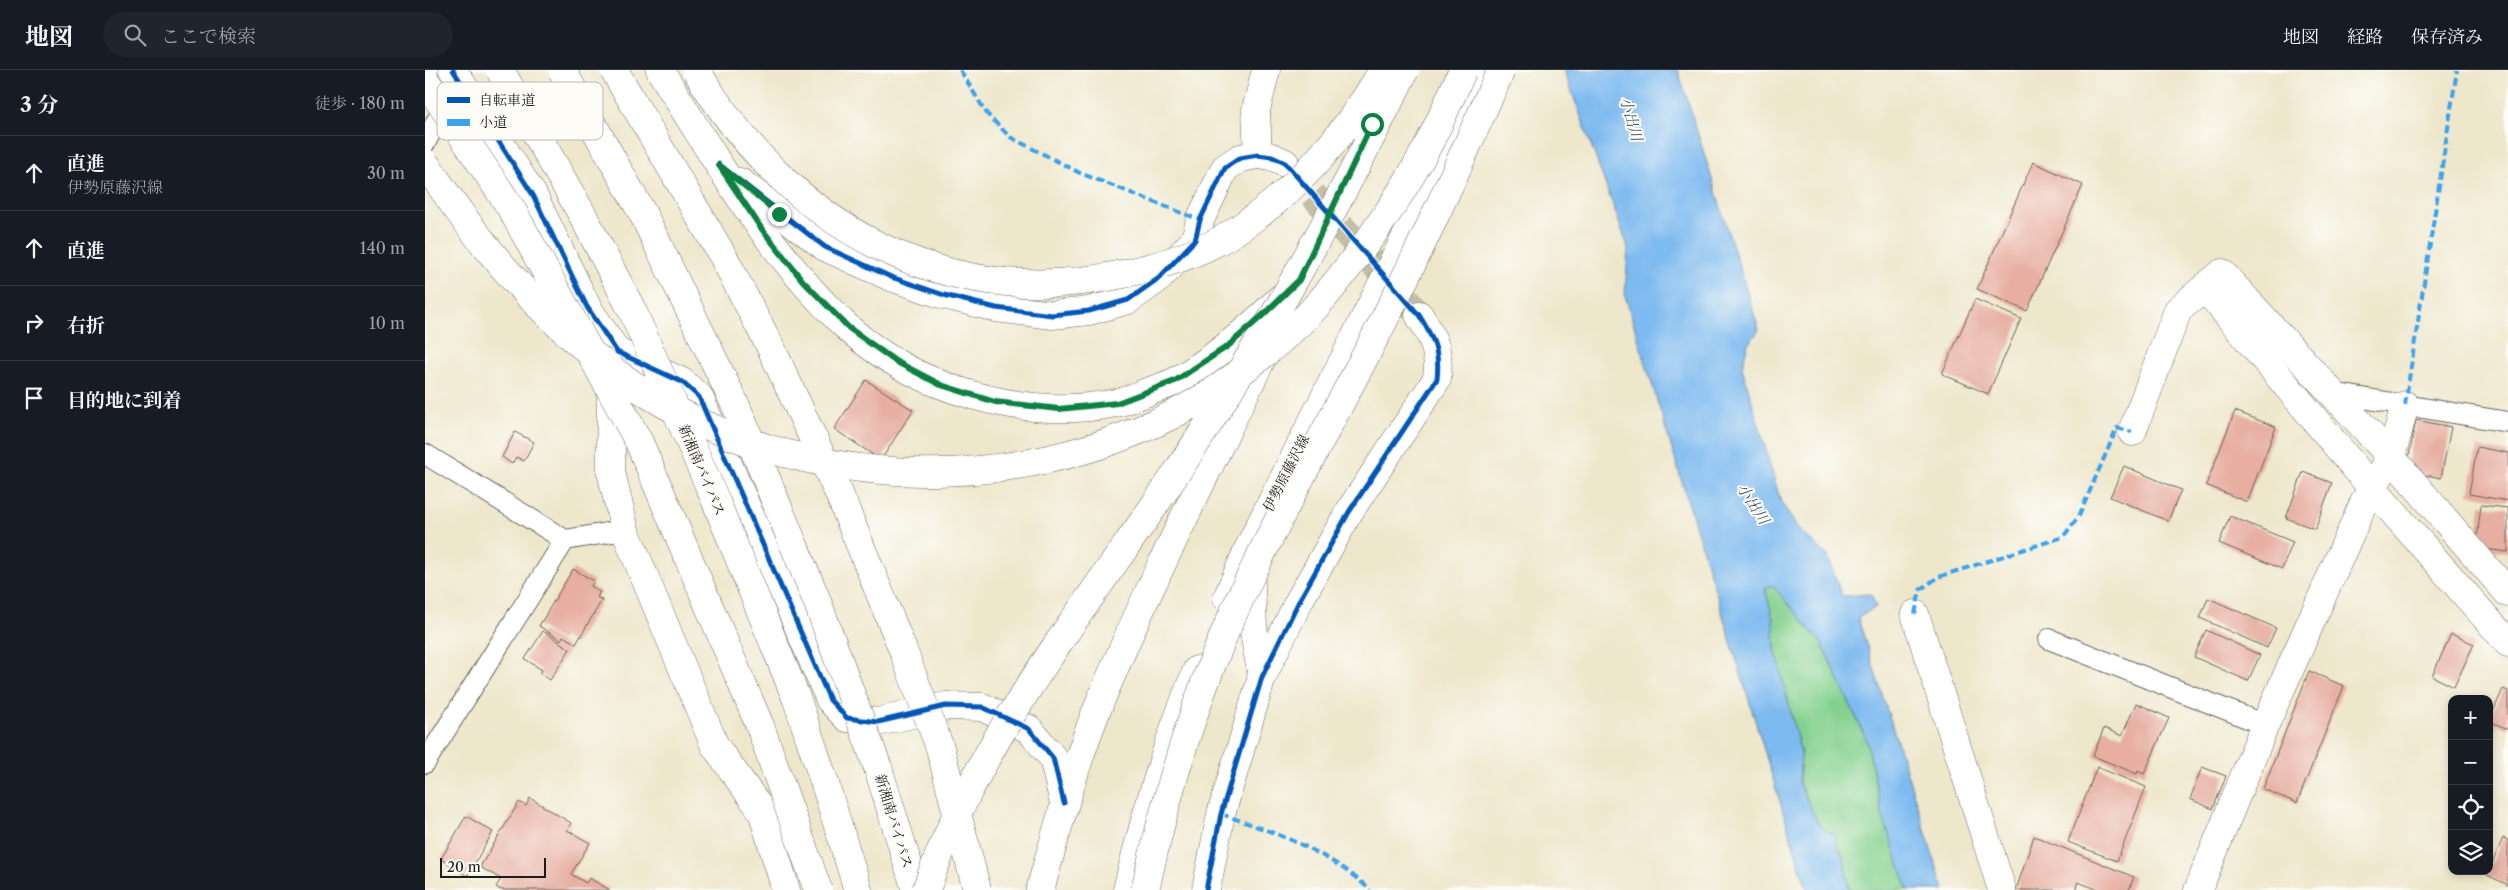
<!DOCTYPE html>
<html lang="ja">
<head>
<meta charset="utf-8">
<style>
  body { margin:0; font-family:"Libre Caslon Text","Noto Serif JP",serif; background:#20242c; color:#f1f3f6 }
  .controls { position:absolute; right:15px; bottom:15px; display:grid; overflow:hidden; border-radius:10px; box-shadow:0 2px 8px #0003 }
  .controls button { width:45px; height:45px; display:grid; place-items:center; padding:0; border:0; border-bottom:1px solid #363941; background:#171b24; color:#f1f3f6; font:25px sans-serif }
  .scale { position:absolute; left:15px; bottom:12px; width:106px; box-sizing:border-box; padding-left:5px; border:2px solid #1c1c1c; border-top:0; font-size:14px; line-height:18px; white-space:nowrap; color:#1c1c1c; -webkit-text-stroke:4px #fdfcf7; paint-order:stroke }
  .stop { position:absolute; width:15px; height:15px; margin:-11px; border:4px solid #0b8043; border-radius:50%; background:#fff }
  .stop.end { background:#0b8043; border-color:#fff; box-shadow:0 1px 5px #0008 }
  .list { margin:0; padding:0; list-style:none }
  h2 { display:flex; justify-content:space-between; align-items:center; height:65px; margin:0; padding:0 20px; font-size:21px }
  h2 small { font-size:16px; font-weight:400; color:#9ea1a6 }
  .list li { display:grid; grid-template-columns:32px 1fr auto; gap:15px; align-items:center; box-sizing:border-box; height:75px; padding:0 20px; border-top:1px solid #363941 }
  .list b { display:block; font-size:19px; white-space:nowrap }
  .list p { margin:0; font-size:16px; white-space:nowrap; color:#9ea1a6 }
  .list em { font-size:16px; font-style:normal; color:#9ea1a6 }
  .icon { flex:none; width:28px; height:28px; fill:none; stroke:currentColor; stroke-width:2; stroke-linecap:round; stroke-linejoin:round }
  .map { position:relative; flex:none; width:2083px; height:820px; overflow:hidden }
  header { display:flex; align-items:center; gap:30px; box-sizing:border-box; height:70px; padding:0 25px; background:#171b24; border-bottom:1px solid #363941 }
  header strong { font-size:24px }
  nav { display:flex; gap:28px; margin-inline-start:auto; font-size:18px }
  .search { width:350px; height:45px; background:#20242c; display:flex; align-items:center; gap:12px; box-sizing:border-box; padding:0 18px; border-radius:28px; color:#9ea1a6; font-size:19px }
  main { display:flex }
  aside { flex:1; background:#171b24 }
  .map>svg:first-child { display:block }
</style>
</head>
<body>
<header>
<strong>地図</strong>
<div class="search"><svg class="icon" aria-label="search" viewBox="0 0 24 24"><circle cx="10" cy="10" r="6"/><path d="M15 15l6 6"/></svg>ここで検索</div>
<nav><a>地図</a><a>経路</a><a>保存済み</a></nav>
</header>
<main>
<aside>
<h2>3 分<small>徒歩 · 180 m</small></h2>
<ul class="list">
<li><svg class="icon" aria-label="ahead" viewBox="0 0 24 24"><path d="M12 20V5M6 11l6-6 6 6"/></svg><div><b>直進</b><p>伊勢原藤沢線</p></div><em>30 m</em></li>
<li><svg class="icon" aria-label="ahead" viewBox="0 0 24 24"><path d="M12 20V5M6 11l6-6 6 6"/></svg><div><b>直進</b></div><em>140 m</em></li>
<li><svg class="icon" aria-label="right" viewBox="0 0 24 24"><path d="M7 20v-9h11M14 6l5 5-5 5"/></svg><div><b>右折</b></div><em>10 m</em></li>
<li><svg class="icon" aria-label="arrive" viewBox="0 0 24 24"><path d="M6 21V4h12l-3 4 3 4H6"/></svg><div><b>目的地に到着</b></div></li>
</ul>
</aside>
<div class="map">
<svg width="2083" height="820" viewBox="0 0 2083 820">
  <rect width="100%" height="100%" fill="#fdfcf7"/>
  <filter id="ink" filterUnits="userSpaceOnUse"><feTurbulence type="fractalNoise" baseFrequency=".02" numOctaves="2"/><feDisplacementMap in="SourceGraphic" scale="10" xChannelSelector="R" yChannelSelector="G"/><feConvolveMatrix kernelMatrix="1 2 1 2 8 2 1 2 1" color-interpolation-filters="sRGB"/></filter>
  <filter id="wash" filterUnits="userSpaceOnUse"><feTurbulence type="fractalNoise" baseFrequency=".0096" numOctaves="4" result="noise"/><feDisplacementMap in="SourceGraphic" scale="20" xChannelSelector="R" yChannelSelector="G"/><feGaussianBlur stdDeviation="1.12" result="paint"/><feColorMatrix in="noise" values="0 0 0 0 0 0 0 0 0 0 0 0 0 0 0 0 0 1.4 0 .05"/><feComposite in="paint" operator="in"/></filter>
  <g filter="url(#wash)">
    <rect width="100%" height="100%" fill="#eee7cc"/>
    <polygon fill="#85d18f" stroke="#507656" points="1348,515 1397,574 1442,671 1457,744 1483,820 1424,820 1419,790 1395,757 1374,714 1376,684 1350,578 1348,549 1340,518"/>
    <polygon fill="#7dbaf0" stroke="#4c6b86" points="1139,0 1253,0 1334,260 1323,274 1317,297 1356,432 1373,459 1403,486 1417,526 1446,524 1451,537 1433,548 1519,820 1483,820 1457,744 1442,671 1397,574 1347,515 1340,518 1348,549 1350,578 1376,684 1374,714 1395,757 1408,764 1419,790 1424,820 1382,820 1200,226 1203,177"/>
    <g id="blocks">
      <g fill="#e7aea1">
        <polygon points="1608,92 1658,115 1602,241 1552,219"/>
        <polygon points="1550,229 1596,249 1563,324 1517,304"/>
        <polygon points="441,310 488,340 456,390 409,359"/>
        <polygon points="1810,341 1851,357 1822,432 1781,415"/>
        <polygon points="1991,350 2026,357 2016,408 1981,401"/>
        <polygon points="90,362 109,372 99,391 91,387 87,394 77,387"/>
        <polygon points="2052,377 2083,383 2083,431 2044,424"/>
        <polygon points="1699,396 1756,420 1743,451 1685,427"/>
        <polygon points="1878,402 1907,413 1890,459 1861,448"/>
        <polygon points="2056,435 2083,438 2083,482 2051,478"/>
        <polygon points="1805,446 1868,472 1857,499 1794,473"/>
        <polygon points="148,499 169,511 166,516 175,522 172,527 177,530 151,574 138,566 136,570 114,556"/>
        <polygon points="1783,528 1851,558 1842,578 1775,548"/>
        <polygon points="1781,560 1835,585 1823,611 1769,587"/>
        <polygon points="118,561 145,579 125,610 114,603 117,600 100,589"/>
        <polygon points="2026,564 2049,574 2029,617 2007,606"/>
        <polygon points="1884,601 1919,616 1872,733 1838,719"/>
        <polygon points="2078,619 2083,621 2083,659 2064,651"/>
        <polygon points="1711,633 1744,648 1719,704 1713,701 1712,704 1668,686 1679,658 1697,666"/>
        <polygon points="2064,657 2068,658 2065,670 2064,670"/>
        <polygon points="1672,697 1721,717 1692,791 1643,772"/>
        <polygon points="1777,697 1801,706 1788,739 1765,729"/>
        <polygon points="105,728 146,753 142,760 165,773 146,804 161,813 164,808 185,820 76,820 71,817 76,809 55,797 94,732 101,736"/>
        <polygon points="41,746 68,762 42,806 16,789"/>
        <polygon points="1609,766 1709,807 1704,820 1674,820 1653,812 1650,820 1591,820"/>
        <polygon points="2078,768 2083,770 2083,815 2062,805"/>
      </g>
    </g>
  </g>
  <g filter="url(#ink)">
    <use href="#blocks" fill-opacity="0" stroke="#66635a" stroke-width="1"/>
    <g fill="none" stroke-linecap="round" stroke-linejoin="round">
      <polyline stroke="#c4bea9" stroke-width="28" stroke-dasharray="28 14" stroke-linecap="butt" points="860,93 994,245"/>
      <defs>
        <g id="service">
          <polyline points="0,73 24,28"/>
          <polyline points="1907,323 2083,352"/>
          <polyline points="0,384 140,470 200,460"/>
          <polyline points="1624,569 1840,655"/>
          <polyline points="0,693 140,470"/>
        </g>
        <g id="minor">
          <polyline points="28,0 108,125 162,237 192,282 257,312 274,327 405,630 422,648 453,652 521,636 557,637 604,659 628,688 639,733"/>
          <path d="M235 0C291 90 344 185 423 258 492 320 600 351 691 333 702 331 714 325 725 321 733 318 743 315 751 311 790 289 824 259 856 228"/>
          <polyline points="833,85 831,40 841,0"/>
          <polyline points="315,112 400,177 466,207 519,225 571,238 627,245 664,241 703,230 734,208 770,170 775,150 800,98 815,88 833,85 847,87 860,93"/>
          <polyline points="1780,218 1947,418 2083,573"/>
          <polyline points="186,310 186,402 200,460 290,676 337,741 361,820"/>
          <polyline points="1707,362 1753,240 1797,203 1966,387 2083,523"/>
          <polyline points="825,498 828,557 837,607"/>
          <polyline points="1490,544 1577,820"/>
          <path d="M781 820 796 744 837 607 874 531 924 442 1012 309C1015 281 1009 269 994 245"/>
          <polyline points="1773,820 1840,655 1940,430 1966,387 1980,335"/>
        </g>
        <g id="primary">
          <polyline points="802,528 824,477 1003,123 1056,0"/>
          <path d="M615 820C633 757 650 693 675 632 725 512 785 396 842 278"/>
          <path d="M702 820C720 744 742 672 772 600"/>
        </g>
        <g id="motorway">
          <polyline points="453,698 491,820"/>
          <polyline points="400,714 433,820"/>
        </g>
      </defs>
      <use href="#service" stroke="#66635a" stroke-width="22"/>
      <use href="#minor" stroke="#66635a" stroke-width="29"/>
      <use href="#primary" stroke="#66635a" stroke-width="29"/>
      <use href="#motorway" stroke="#66635a" stroke-width="29"/>
      <use href="#service" stroke="#fff" stroke-width="20"/>
      <use href="#minor" stroke="#fff" stroke-width="28"/>
      <use href="#primary" stroke="#fff" stroke-width="28"/>
      <use href="#motorway" stroke="#fff" stroke-width="28"/>
      <defs>
        <g id="motorway-bridge">
          <polyline points="75,0 157,144 207,240 290,429 372,630 400,714"/>
          <polyline points="137,0 219,146 311,336 392,531 453,698"/>
          <polyline points="189,0 299,188 346,278 415,426 478,580 515,678 552,820"/>
          <path d="M271 0C362 154 518 244 698 204 735 196 777 183 809 162 874 119 919 67 958 0"/>
          <polyline points="0,10 86,138 214,372 335,656 393,820"/>
          <path d="M0 93C53 173 115 248 193 304 357 423 587 434 764 336 806 312 846 280 881 247 896 232 911 213 924 196 953 159 979 120 1001 79 1015 53 1026 26 1038 0"/>
          <path d="M501 820C554 667 657 543 746 411 834 280 910 141 980 0"/>
          <path d="M720 820C739 733 765 645 800 562 843 463 897 369 947 273 994 184 1035 92 1076 0"/>
        </g>
      </defs>
      <use href="#motorway-bridge" stroke="#66635a" stroke-width="29" stroke-linecap="butt"/>
      <use href="#motorway-bridge" stroke="#fff" stroke-width="28"/>
      <g stroke="#3da2ea" stroke-width="4" stroke-dasharray="8 4" stroke-linecap="butt">
        <polyline points="535,0 562,44 585,67 655,103 775,150"/>
        <polyline points="1980,335 2032,0"/>
        <polyline points="1490,544 1495,520 1513,507 1638,467 1654,446 1692,358 1707,362"/>
        <path d="M796 744C849 762 904 781 945 820"/>
      </g>
      <defs>
        <g id="cycleway">
          <polyline points="28,0 108,125 162,237 192,282 257,312 274,327 405,630 422,648 453,652 521,636 557,637 604,659 628,688 639,733"/>
          <path d="M294 95 400 177 466 207 519 225 571 238 627 245 664 241 703 230 734 208 770 170 775 150 800 98 815 88 833 85 847 87 860 93 994 245C1009 269 1015 281 1012 309L924 442 874 531 837 607 796 744 781 820"/>
        </g>
      </defs>
      <use href="#cycleway" stroke="#fdfcf7" stroke-width="8"/>
      <use href="#cycleway" stroke="#0057b8" stroke-width="5"/>
    </g>
  </g>
  <g fill="none" stroke-linecap="round" stroke-linejoin="round" filter="url(#ink)">
    <polyline stroke="#0b8043" stroke-width="6" points="354,144 294,95 336,158 378,211 424,258 470,291 516,315 570,332 634,339 692,333 750,311 803,276 838,245 874,210 947,54"/>
  </g>
  <g text-anchor="middle" stroke-width="4" stroke-linejoin="round" paint-order="stroke">
    <g font-size="14" fill="#1c1c1c" stroke="#fdfcf7">
      <text transform="translate(277 400) rotate(67)" y="5">新湘南バイパス</text>
      <text transform="translate(861 403) rotate(-63)" y="5">伊勢原藤沢線</text>
      <text transform="translate(469 751) rotate(73)" y="5">新湘南バイパス</text>
    </g>
    <g font-size="15" font-style="italic" fill="#435b71" stroke="#fdfcf7">
      <text transform="translate(1206 49) rotate(74)" y="5">小出川</text>
      <text transform="translate(1328 434) rotate(57)" y="5">小出川</text>
    </g>
  </g>
  <rect x="12" y="12" width="166" height="58" rx="8" fill="#fdfcf7" stroke="#bab9b5" stroke-width="1"/>
  <rect x="22" y="27" width="23" height="6" fill="#0057b8"/>
  <rect x="22" y="49" width="23" height="7" fill="#3da2ea"/>
  <g font-size="14" fill="#1c1c1c">
    <text x="54" y="35">自転車道</text>
    <text x="54" y="57">小道</text>
  </g>
</svg>
<div class="controls">
<button>+</button>
<button>−</button>
<button><svg class="icon" aria-label="locate" viewBox="0 0 24 24"><circle cx="12" cy="12" r="6"/><path d="M12 2v4M12 18v4M2 12h4M18 12h4"/></svg></button>
<button><svg class="icon" aria-label="layers" viewBox="0 0 24 24"><path d="M12 4l9 5-9 5-9-5zM3 14l9 5 9-5"/></svg></button>
</div>
<div class="scale">20 m</div>
<div class="stop" style="left:947px;top:54px"></div>
<div class="stop end" style="left:354px;top:144px"></div>
</div>
</main>
</body>
</html>
